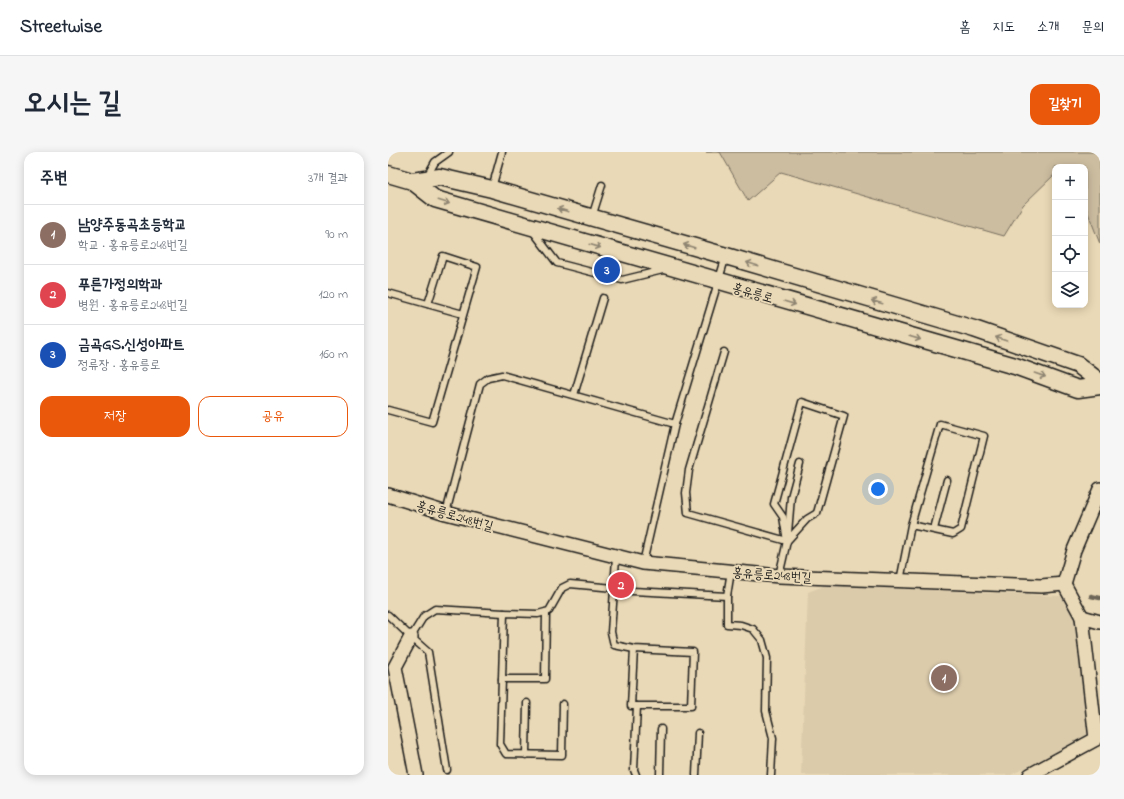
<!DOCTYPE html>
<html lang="ko">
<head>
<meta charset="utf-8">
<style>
  body { margin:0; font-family:"Indie Flower","Poor Story",sans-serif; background:#f6f6f7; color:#1f2937 }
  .controls { position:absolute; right:12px; top:12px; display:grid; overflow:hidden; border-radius:8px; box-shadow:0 2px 10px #0003 }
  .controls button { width:36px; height:36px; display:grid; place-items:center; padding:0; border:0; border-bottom:1px solid #e0e1e3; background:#fff; color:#1f2937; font:20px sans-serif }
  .you { position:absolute; left:490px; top:337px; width:14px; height:14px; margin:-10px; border:3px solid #fff; border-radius:50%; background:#1a73e8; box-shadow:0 0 0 6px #1a73e833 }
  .badge { display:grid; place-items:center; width:26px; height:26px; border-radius:50%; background:#ea580c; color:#fff; font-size:13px; font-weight:700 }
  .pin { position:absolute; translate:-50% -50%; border:2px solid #fff; box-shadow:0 1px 4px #0006 }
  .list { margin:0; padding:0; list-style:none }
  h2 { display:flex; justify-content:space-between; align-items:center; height:52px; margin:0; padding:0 16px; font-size:17px }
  h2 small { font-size:13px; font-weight:400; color:#747a83 }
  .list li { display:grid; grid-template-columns:26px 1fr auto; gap:12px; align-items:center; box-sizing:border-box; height:60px; padding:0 16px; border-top:1px solid #e0e1e3 }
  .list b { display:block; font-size:15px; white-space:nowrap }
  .list p { margin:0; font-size:13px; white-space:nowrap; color:#747a83 }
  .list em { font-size:13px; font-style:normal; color:#747a83 }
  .actions { display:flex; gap:8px; padding:12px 16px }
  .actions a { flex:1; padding:9px 0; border:1px solid #ea580c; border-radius:12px; text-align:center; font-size:14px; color:#ea580c }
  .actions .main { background:#ea580c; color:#fff }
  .icon { flex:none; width:22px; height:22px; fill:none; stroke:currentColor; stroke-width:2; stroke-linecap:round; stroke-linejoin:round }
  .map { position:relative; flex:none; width:712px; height:623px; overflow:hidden; border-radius:12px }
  header { display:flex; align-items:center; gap:24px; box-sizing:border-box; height:56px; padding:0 20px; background:#fff; border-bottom:1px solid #e0e1e3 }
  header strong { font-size:19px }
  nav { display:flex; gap:22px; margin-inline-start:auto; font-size:14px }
  .intro { display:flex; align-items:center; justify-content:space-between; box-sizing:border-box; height:96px; padding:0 24px }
  h1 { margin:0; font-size:28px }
  .button { padding:10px 18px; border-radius:12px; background:#ea580c; color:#fff; font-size:14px; font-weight:700 }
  main { display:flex; gap:24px; padding:0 24px }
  aside { flex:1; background:#fff; border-radius:12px; box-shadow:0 2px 10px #0003 }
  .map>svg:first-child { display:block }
</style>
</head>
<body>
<header>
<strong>Streetwise</strong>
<nav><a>홈</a><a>지도</a><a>소개</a><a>문의</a></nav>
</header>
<div class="intro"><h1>오시는 길</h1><a class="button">길찾기</a></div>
<main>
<aside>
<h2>주변<small>3개 결과</small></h2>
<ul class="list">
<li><span class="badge" style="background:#8d6e63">1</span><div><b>남양주동곡초등학교</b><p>학교 · 홍유릉로248번길</p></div><em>90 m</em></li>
<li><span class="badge" style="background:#e0444e">2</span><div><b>푸른가정의학과</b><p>병원 · 홍유릉로248번길</p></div><em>120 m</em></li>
<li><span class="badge" style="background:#1a4fb4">3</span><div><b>금곡GS.신성아파트</b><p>정류장 · 홍유릉로</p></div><em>160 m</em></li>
</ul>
<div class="actions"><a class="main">저장</a><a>공유</a></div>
</aside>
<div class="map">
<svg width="712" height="623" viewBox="0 0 712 623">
  <rect width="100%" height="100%" fill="#ead9b6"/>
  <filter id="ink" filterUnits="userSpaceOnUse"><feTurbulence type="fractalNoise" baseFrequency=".025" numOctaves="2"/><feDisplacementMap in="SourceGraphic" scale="8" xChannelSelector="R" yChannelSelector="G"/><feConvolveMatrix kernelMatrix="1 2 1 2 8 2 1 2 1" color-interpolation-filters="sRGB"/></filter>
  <g filter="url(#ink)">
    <polygon fill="#dbcbab" points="438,433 673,444 681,451 689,468 701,583 623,623 413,623 420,440"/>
    <polygon fill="#ccbda0" stroke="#746c5e" points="318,0 712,0 712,92 697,53 697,15 667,15 667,22 635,53 616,84 393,20 360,49 332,0"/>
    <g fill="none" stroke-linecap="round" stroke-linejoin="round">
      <polyline stroke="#6d6659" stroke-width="4.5" points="703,444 712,446"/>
      <defs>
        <g id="service">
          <polyline points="38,26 47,10 61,0"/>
          <polyline points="104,36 114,0"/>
          <polyline points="204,65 214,33"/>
          <polyline points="144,78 169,111 234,128 275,118"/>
          <polyline points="0,141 75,162"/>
          <polyline points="336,200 301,318 298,341 300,361 399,389"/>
          <polyline points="186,243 215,146"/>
          <polyline points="0,258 44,270 89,115 55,104 40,152"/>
          <polyline points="58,361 92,232 100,226 114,223 287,272 338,104"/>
          <polyline points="546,377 559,328"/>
          <polyline points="400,381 403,345 412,312"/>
          <polyline points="228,405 226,438 339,444"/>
          <polyline points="255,411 287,272"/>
          <polyline points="343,419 339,444 339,472 353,473 365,477 374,488 379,506 378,559 385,586 383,623"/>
          <polyline points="391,424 399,389 419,367 429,361 456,264 414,250 386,352 395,365 399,389"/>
          <polyline points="512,429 523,373 565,382 573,377 596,284 552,272 523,373"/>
          <polyline points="226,438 223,480 226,493 246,497 305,500 303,554 243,554 246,497"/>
          <polyline points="0,463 23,485"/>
          <polyline points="114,527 157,527 158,460"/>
          <polyline points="175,552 174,603 118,602 112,592 116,461 150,462 161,459 174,436 182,432 226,436"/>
          <polyline points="138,603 139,551"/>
          <polyline points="59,618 40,500 23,485 36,464 47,457 116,461"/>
          <polyline points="248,623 246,618 249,554"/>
          <polyline points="272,623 273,577"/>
          <polyline points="308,623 310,581"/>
        </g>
        <g id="minor">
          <polyline points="0,343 58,361 255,411 391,424 653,434 676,432 686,398 712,337"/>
          <polyline points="694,465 712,470"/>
          <polyline points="23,485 7,515 28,623"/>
          <polyline points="642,623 708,587 694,465 676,432"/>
        </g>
        <g id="tertiary">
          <polyline points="0,22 24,29 47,47 627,214 690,237 712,234"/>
          <polyline points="24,29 52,25 104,37 338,104 586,177 690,213 712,230"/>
        </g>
      </defs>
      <use href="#service" stroke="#1c1c1c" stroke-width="9"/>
      <use href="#minor" stroke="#1c1c1c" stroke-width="16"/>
      <use href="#tertiary" stroke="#1c1c1c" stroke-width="19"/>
      <use href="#service" stroke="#ead9b6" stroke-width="6"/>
      <use href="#minor" stroke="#ead9b6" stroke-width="13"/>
      <use href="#tertiary" stroke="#ead9b6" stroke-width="16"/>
    </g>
    <defs><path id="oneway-shaft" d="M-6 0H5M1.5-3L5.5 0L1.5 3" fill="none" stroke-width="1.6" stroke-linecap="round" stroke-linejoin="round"/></defs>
    <g stroke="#8d8471">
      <use href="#oneway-shaft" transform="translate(56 50) rotate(17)"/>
      <use href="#oneway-shaft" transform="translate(175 58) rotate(-164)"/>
      <use href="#oneway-shaft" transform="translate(207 94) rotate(16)"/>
      <use href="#oneway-shaft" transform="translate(301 94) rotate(-164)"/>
      <use href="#oneway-shaft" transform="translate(364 112) rotate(-163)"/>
      <use href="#oneway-shaft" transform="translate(489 150) rotate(-164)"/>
      <use href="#oneway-shaft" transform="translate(402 151) rotate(16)"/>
      <use href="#oneway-shaft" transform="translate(527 186) rotate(16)"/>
      <use href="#oneway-shaft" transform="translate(613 187) rotate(-161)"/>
      <use href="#oneway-shaft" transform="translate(652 223) rotate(19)"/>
    </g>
  </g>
  <g text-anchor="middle" stroke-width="4" stroke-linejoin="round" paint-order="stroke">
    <g font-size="13" fill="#1c1c1c" stroke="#ead9b6">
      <text transform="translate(365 140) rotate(16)" y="5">홍유릉로</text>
      <text transform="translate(67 363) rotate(16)" y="5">홍유릉로248번길</text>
      <text transform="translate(384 422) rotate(4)" y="5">홍유릉로248번길</text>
    </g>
  </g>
</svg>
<div class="controls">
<button>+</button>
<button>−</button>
<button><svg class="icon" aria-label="locate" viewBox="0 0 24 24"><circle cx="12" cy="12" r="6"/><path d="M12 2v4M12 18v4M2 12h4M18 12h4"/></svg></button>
<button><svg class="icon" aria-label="layers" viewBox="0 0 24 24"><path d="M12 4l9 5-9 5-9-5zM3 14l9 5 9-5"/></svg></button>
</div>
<div class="you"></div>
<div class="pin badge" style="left:556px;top:526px;background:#8d6e63">1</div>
<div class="pin badge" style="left:233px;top:433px;background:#e0444e">2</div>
<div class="pin badge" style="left:219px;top:118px;background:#1a4fb4">3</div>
</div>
</main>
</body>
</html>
